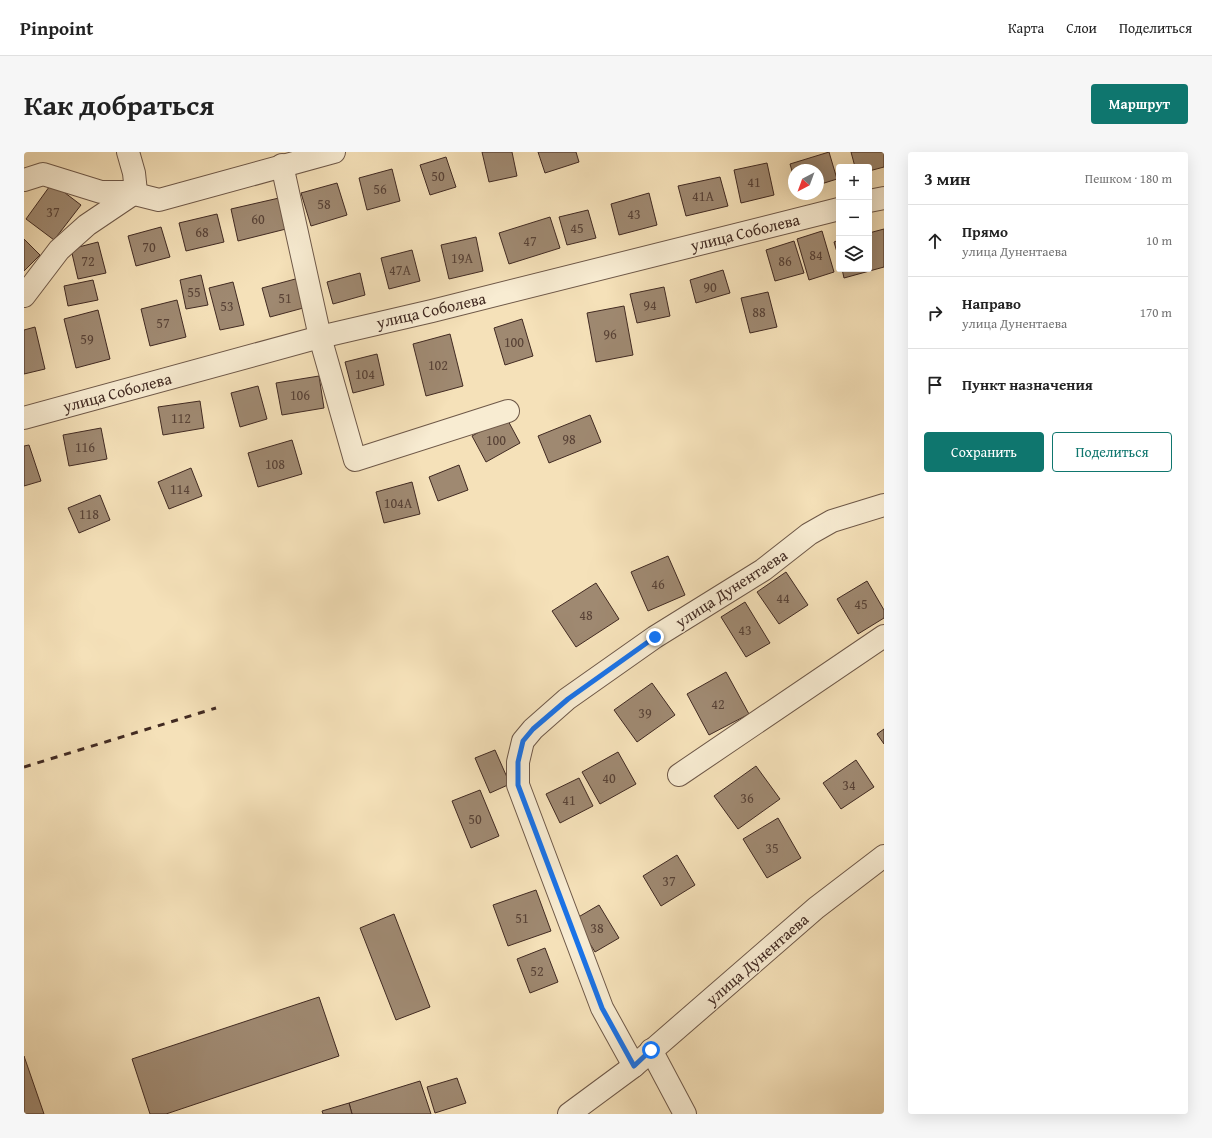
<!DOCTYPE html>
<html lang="ru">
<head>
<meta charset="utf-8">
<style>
  body { margin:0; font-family:"Gentium Book Plus",serif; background:#f6f6f6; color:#222 }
  .controls { position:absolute; right:12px; top:12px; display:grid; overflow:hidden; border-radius:4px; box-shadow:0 4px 16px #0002 }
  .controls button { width:36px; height:36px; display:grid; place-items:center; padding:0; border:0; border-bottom:1px solid #e0e0e0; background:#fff; color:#222; font:20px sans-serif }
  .compass { position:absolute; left:764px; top:12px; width:36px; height:36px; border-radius:50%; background:#fff; box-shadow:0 4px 16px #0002; rotate:221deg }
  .stop { position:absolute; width:12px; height:12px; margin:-9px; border:3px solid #1a73e8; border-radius:50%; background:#fff }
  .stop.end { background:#1a73e8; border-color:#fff; box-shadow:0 1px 4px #0008 }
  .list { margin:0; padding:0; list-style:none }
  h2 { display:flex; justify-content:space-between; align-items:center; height:52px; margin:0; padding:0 16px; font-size:17px }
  h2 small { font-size:13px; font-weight:400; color:#767676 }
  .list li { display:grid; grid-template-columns:26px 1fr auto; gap:12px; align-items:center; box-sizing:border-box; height:72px; padding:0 16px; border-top:1px solid #e0e0e0 }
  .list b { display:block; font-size:15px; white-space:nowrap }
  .list p { margin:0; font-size:13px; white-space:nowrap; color:#767676 }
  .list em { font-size:13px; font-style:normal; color:#767676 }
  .actions { display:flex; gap:8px; padding:12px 16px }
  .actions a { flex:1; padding:9px 0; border:1px solid #0f766e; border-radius:4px; text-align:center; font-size:14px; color:#0f766e }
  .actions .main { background:#0f766e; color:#fff }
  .icon { flex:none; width:22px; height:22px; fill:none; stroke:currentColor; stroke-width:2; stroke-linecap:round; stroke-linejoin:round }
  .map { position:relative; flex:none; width:860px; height:962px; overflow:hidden; border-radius:4px }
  header { display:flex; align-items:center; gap:24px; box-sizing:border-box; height:56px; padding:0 20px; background:#fff; border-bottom:1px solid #e0e0e0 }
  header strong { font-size:19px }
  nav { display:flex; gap:22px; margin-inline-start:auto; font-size:14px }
  .intro { display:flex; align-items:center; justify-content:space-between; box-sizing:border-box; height:96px; padding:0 24px }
  h1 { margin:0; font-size:28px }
  .button { padding:10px 18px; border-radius:4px; background:#0f766e; color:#fff; font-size:14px; font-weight:700 }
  main { display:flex; gap:24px; padding:0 24px }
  aside { flex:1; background:#fff; border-radius:4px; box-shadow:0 4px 16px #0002 }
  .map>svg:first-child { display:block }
</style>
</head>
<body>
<header>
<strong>Pinpoint</strong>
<nav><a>Карта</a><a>Слои</a><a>Поделиться</a></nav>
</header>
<div class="intro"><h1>Как добраться</h1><a class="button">Маршрут</a></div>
<main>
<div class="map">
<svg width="860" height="962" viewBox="0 0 860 962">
  <rect width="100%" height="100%" fill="#f5e1b9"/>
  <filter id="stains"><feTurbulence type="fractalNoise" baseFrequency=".005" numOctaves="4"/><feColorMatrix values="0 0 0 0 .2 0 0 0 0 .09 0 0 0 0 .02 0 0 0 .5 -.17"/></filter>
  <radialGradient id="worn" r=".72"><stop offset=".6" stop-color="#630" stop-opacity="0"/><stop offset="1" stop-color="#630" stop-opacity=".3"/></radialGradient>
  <g fill="#9f8971" stroke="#412a22">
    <polygon points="458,0 488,0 493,24 465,30"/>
    <polygon points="514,0 552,0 555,10 521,21"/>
    <polygon points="805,0 813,27 794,33 794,18 770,18 770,26 766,12"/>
    <polygon points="827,0 860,0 860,15 845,19 845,15 831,15"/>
    <polygon points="422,5 432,35 406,43 396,13"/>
    <polygon points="743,11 750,43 717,51 710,18"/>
    <polygon points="368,17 376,49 343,58 335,26"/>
    <polygon points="696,25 704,54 662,64 654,34"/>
    <polygon points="28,31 57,53 30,88 2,67"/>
    <polygon points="313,31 323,63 287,74 277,41"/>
    <polygon points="625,41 633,73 595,83 587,52"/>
    <polygon points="255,46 262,77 214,89 207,57"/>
    <polygon points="564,58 572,86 543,93 535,65"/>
    <polygon points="193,62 200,90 162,99 155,71"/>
    <polygon points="526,65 536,96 485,112 475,81"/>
    <polygon points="137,75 146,105 112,114 104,84"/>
    <polygon points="860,77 860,115 820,126 818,117 845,117 845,81"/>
    <polygon points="798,79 810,120 785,128 773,87"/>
    <polygon points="452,85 459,119 425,127 417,93"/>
    <polygon points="0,87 16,103 0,119"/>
    <polygon points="815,88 815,107 810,90"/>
    <polygon points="770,89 780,121 751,129 742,98"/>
    <polygon points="74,90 82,121 54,127 47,97"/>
    <polygon points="388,98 396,129 365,137 357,106"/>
    <polygon points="699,118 706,141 672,151 666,128"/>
    <polygon points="336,121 341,143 309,152 303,130"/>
    <polygon points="177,123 184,153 162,157 156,128"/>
    <polygon points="275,126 283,155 246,165 238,136"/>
    <polygon points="69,128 74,148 44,154 40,134"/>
    <polygon points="209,130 220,173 196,178 185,136"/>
    <polygon points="640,135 646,164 613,171 606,142"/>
    <polygon points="744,140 753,175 726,181 717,146"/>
    <polygon points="153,148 162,185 126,194 117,157"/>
    <polygon points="600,154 609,203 572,210 563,161"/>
    <polygon points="74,158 86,207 52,216 40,167"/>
    <polygon points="498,167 509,204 481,213 470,176"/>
    <polygon points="11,175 21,217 0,222 0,178"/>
    <polygon points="426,182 439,234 402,244 389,192"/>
    <polygon points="353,202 360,233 329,241 321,210"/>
    <polygon points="295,224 300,256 258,263 252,231"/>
    <polygon points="234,234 243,267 216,275 207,241"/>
    <polygon points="176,249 180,276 139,283 134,255"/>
    <polygon points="566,263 577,290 525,311 514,284"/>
    <polygon points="482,265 496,291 462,310 448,284"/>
    <polygon points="77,276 83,307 45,314 39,283"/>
    <polygon points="268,288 278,322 234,335 224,301"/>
    <polygon points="5,293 17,329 0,334 0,294"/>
    <polygon points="435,313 444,338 414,349 405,325"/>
    <polygon points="167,316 178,344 145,357 134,330"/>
    <polygon points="388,330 396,362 360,371 352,340"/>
    <polygon points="76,343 86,368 55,381 44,356"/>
    <polygon points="644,404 661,443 624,459 607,420"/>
    <polygon points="762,420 784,453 755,472 733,440"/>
    <polygon points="843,429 860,458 860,466 834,482 813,447"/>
    <polygon points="572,431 595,467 552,495 528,459"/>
    <polygon points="721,450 746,491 722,505 697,465"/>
    <polygon points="702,520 725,562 685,583 663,542"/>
    <polygon points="628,531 651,563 613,590 590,558"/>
    <polygon points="860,577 860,592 853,582"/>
    <polygon points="471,598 486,632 466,641 451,606"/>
    <polygon points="594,600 612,632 576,652 558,620"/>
    <polygon points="832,608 850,635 817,657 799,631"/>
    <polygon points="732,614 756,647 714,677 690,644"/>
    <polygon points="555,626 569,654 536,671 522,642"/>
    <polygon points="456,638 475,684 447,696 428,649"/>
    <polygon points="754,666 777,706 743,726 719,687"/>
    <polygon points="653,703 671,733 637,754 619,724"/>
    <polygon points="512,738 527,779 484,794 469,753"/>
    <polygon points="575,753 595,786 571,800 551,767"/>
    <polygon points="370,762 406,855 372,868 336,776"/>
    <polygon points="521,796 534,830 506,841 493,807"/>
    <polygon points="295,845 315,904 142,962 126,962 108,907"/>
    <polygon points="0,904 20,962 0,962"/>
    <polygon points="433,926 442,951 411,961 403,935"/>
    <polygon points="396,929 407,962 328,962 325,951"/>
    <polygon points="325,951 328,962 299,962 298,959"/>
  </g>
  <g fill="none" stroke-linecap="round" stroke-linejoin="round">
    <defs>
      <g id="minor">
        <polyline points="104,0 110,21 112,40"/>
        <polyline points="258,13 296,185 331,308 484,259"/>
        <polyline points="0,28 19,22 77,40 112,40"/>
        <polyline points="112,40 111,42 135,48 310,0"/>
        <polyline points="845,49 860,46"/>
        <polyline points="0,144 35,98 63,73 112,40"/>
        <polyline points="0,266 296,185 408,159 815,57"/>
        <polyline points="655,623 860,484"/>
        <polyline points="627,898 661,962"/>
        <polyline points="610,914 578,856 494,633 494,610 499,589 509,577 543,547 631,485 739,418 785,382 808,369 860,353"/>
        <polyline points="545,962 610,914 792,756 860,704"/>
      </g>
    </defs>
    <use href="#minor" stroke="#6e5848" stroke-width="24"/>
    <use href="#minor" stroke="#f8ecd2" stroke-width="22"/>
    <polyline stroke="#412a22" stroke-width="3" stroke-dasharray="7 7" stroke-linecap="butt" points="0,615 192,556"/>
  </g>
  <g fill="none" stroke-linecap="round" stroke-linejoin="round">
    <polyline stroke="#1a73e8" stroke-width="5" points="627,898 610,914 578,856 494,633 494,610 499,589 509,577 544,547 631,485"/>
  </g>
  <g text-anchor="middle" stroke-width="3" stroke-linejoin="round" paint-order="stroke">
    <g font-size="14" fill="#584236">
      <text x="414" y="29">50</text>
      <text x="730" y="35">41</text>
      <text x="356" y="42">56</text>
      <text x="679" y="49">41А</text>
      <text x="300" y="57">58</text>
      <text x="29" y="65">37</text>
      <text x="610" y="67">43</text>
      <text x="234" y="72">60</text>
      <text x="553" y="81">45</text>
      <text x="178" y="85">68</text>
      <text x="506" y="94">47</text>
      <text x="125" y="100">70</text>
      <text x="792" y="108">84</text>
      <text x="438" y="111">19А</text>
      <text x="64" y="114">72</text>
      <text x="761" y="114">86</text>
      <text x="376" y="123">47А</text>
      <text x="686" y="140">90</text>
      <text x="170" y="145">55</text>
      <text x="261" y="151">51</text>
      <text x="626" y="158">94</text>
      <text x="203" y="159">53</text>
      <text x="735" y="165">88</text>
      <text x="139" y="176">57</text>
      <text x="586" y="187">96</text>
      <text x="63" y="192">59</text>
      <text x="490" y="195">100</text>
      <text x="414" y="218">102</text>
      <text x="341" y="227">104</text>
      <text x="276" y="248">106</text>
      <text x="157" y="271">112</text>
      <text x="545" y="292">98</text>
      <text x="472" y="293">100</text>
      <text x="61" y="300">116</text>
      <text x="251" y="317">108</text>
      <text x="156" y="342">114</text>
      <text x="374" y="356">104А</text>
      <text x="65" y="367">118</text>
      <text x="634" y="437">46</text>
      <text x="759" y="451">44</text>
      <text x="837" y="457">45</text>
      <text x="562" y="468">48</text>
      <text x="721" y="483">43</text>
      <text x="694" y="557">42</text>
      <text x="621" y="566">39</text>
      <text x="585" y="631">40</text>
      <text x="825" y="638">34</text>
      <text x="723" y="651">36</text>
      <text x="545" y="653">41</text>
      <text x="451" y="672">50</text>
      <text x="748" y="701">35</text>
      <text x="645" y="734">37</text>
      <text x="498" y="771">51</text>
      <text x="573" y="781">38</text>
      <text x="513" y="824">52</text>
    </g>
    <g font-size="16" fill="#412a22" stroke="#f8ecd2">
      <text transform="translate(721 80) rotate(-14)" y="6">улица Соболева</text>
      <text transform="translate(407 158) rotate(-13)" y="6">улица Соболева</text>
      <text transform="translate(93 240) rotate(-15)" y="6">улица Соболева</text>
      <text transform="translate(707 436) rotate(-33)" y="6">улица Дунентаева</text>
      <text transform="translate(733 807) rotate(-41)" y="6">улица Дунентаева</text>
    </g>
  </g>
  <rect width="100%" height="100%" filter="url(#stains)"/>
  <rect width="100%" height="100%" fill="url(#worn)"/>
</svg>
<div class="controls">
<button>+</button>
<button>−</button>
<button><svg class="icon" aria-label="layers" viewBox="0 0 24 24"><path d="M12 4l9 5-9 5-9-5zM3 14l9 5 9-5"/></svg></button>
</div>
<svg class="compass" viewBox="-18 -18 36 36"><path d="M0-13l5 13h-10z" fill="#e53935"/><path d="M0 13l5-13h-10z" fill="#767676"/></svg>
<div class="stop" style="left:627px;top:898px"></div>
<div class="stop end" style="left:631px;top:485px"></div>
</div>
<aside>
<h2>3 мин<small>Пешком · 180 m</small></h2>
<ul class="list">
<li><svg class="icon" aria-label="ahead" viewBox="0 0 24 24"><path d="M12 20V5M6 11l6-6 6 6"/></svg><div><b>Прямо</b><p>улица Дунентаева</p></div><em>10 m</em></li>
<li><svg class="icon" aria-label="right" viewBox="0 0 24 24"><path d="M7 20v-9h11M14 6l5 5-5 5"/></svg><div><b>Направо</b><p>улица Дунентаева</p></div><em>170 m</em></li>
<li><svg class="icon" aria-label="arrive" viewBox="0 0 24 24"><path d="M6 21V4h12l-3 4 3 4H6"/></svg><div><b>Пункт назначения</b></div></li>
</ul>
<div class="actions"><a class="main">Сохранить</a><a>Поделиться</a></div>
</aside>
</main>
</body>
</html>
